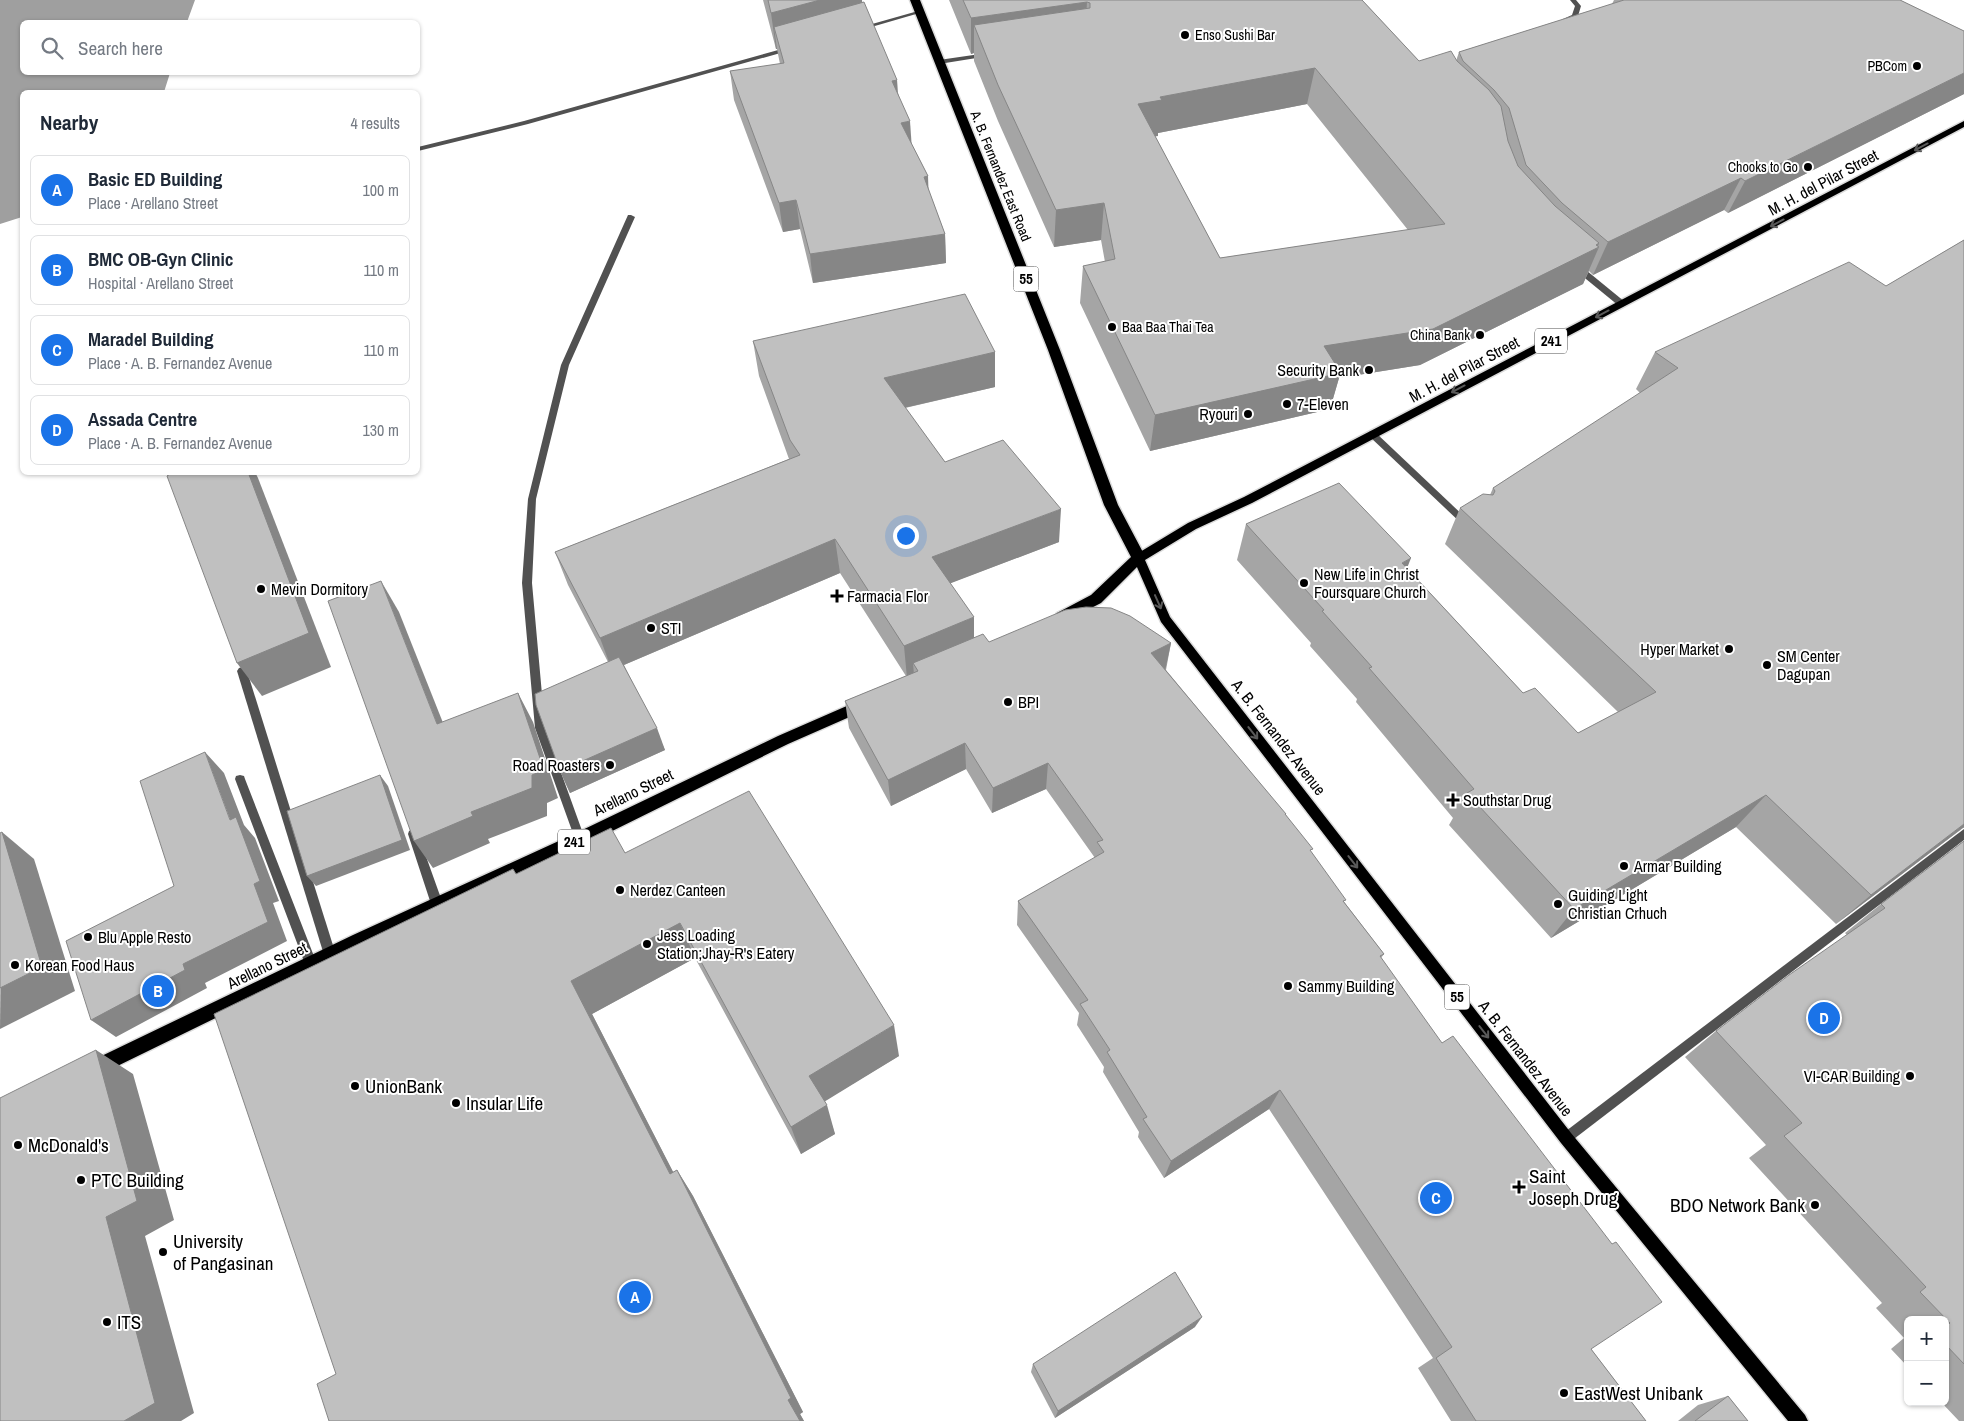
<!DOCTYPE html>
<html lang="en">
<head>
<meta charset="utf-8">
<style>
  body { margin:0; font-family:"Archivo Narrow",sans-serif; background:#f6f6f7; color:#1f2937 }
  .controls { position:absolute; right:15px; bottom:15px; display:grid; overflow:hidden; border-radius:8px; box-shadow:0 1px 4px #0004 }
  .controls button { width:45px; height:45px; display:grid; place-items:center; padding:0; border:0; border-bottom:1px solid #e0e1e3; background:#fff; color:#1f2937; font:25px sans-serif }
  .you { position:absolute; left:905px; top:535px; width:18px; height:18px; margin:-12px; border:4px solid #fff; border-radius:50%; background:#1a73e8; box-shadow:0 0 0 8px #1a73e833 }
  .badge { display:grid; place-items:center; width:32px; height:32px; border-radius:50%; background:#1a73e8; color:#fff; font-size:16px; font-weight:700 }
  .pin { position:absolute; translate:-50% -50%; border:2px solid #fff; box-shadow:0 1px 5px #0006 }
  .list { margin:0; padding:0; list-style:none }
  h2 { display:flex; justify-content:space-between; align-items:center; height:65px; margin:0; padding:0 20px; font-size:21px }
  h2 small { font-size:16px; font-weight:400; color:#747a83 }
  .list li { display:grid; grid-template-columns:32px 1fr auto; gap:15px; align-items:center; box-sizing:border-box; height:70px; margin:0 10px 10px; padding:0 10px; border:1px solid #e0e1e3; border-radius:8px }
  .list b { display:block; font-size:19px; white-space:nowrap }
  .list p { margin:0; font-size:16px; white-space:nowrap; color:#747a83 }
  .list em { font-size:16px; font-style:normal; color:#747a83 }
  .icon { flex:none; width:28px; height:28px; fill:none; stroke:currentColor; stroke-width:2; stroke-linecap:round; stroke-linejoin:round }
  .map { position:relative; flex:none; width:1964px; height:1421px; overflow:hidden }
  .search { position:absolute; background:#fff; box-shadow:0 1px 4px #0004; left:20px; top:20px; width:400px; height:55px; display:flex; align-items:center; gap:12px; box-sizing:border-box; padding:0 18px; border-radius:8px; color:#747a83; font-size:19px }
  .panel { position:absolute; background:#fff; box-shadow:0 1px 4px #0004; left:20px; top:90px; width:400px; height:385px; border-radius:8px }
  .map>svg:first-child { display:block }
</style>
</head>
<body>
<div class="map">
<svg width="1964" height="1421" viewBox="0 0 1964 1421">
  <rect width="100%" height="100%" fill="#fff"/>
  <polygon fill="#9f9f9f" points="0,0 195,0 187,22 22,22 22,72 170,73 164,92 22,92 22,217 0,224"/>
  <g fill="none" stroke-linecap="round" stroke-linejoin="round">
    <defs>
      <polygon id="primary" points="1964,121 1964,127 1252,503 1196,529 1145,560 1170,617 1571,1133 1805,1415 1808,1421 1788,1421 1561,1143 1161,622 1133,558 1135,555 1188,523 1244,497"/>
      <g id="highway">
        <polygon points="910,0 920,0 1060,350 1118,505 1146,558 1101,603 1062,623 1057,621 1055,617 1057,613 1091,595 1131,557 1104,505 1048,350"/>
        <polygon points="865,698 870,700 872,704 870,708 788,744 586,844 365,945 99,1075 93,1078 87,1075 84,1069 87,1063 353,935 574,834 778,736"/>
      </g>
    </defs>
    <use href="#primary" stroke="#dbdbdb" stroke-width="3"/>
    <use href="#highway" stroke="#dbdbdb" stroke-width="3"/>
    <g fill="#515151" fill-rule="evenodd">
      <polygon points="1570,0 1576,0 1581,6 1578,16 1567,21 1563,21 1563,19 1572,15 1575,6"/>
      <polygon points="918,11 923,12 861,30 858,28"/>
      <polygon points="789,47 792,49 791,50 528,124 418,151 418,147 524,121"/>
      <polygon points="987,53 990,55 989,56 939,64 936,62 939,60"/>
      <polygon points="1575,266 1581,266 1625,302 1625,306 1619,306 1575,270"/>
      <polygon points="1372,431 1375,432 1469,521 1471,523 1469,525 1463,525 1369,436 1369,432"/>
      <polygon points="242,667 245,668 247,671 336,955 334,959 330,960 326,959 324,955 237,671 239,668"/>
      <polygon points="240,775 244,776 245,779 317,964 315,968 311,969 307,968 305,964 235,779 236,776"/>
      <polygon points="413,829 417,831 418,834 443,904 441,908 437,909 433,908 431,904 408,834 409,831"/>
      <polygon points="1964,829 1964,840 1570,1142 1566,1144 1562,1142 1560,1138 1562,1134"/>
    </g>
    <polygon fill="#515151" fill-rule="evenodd" points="628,215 631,215 635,217 569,365 536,499 532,583 545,728 585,839 584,842 580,844 576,842 575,839 535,728 522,583 528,499 561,365"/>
    <use href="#primary" fill="#000" fill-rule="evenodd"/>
    <use href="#highway" fill="#000" fill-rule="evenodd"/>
  </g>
  <g fill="#a5a5a5" fill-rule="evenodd">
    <polygon points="763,0 862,0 862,3 897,80 898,93 911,143 928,176 928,189 945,234 946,263 813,283 800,229 783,232 734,100 730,71 780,64 777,49 776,49"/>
    <path d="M949 0H1362L1419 61H1456L1459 52 1612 4 1614 0H1900L1964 31V94L1728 213 1724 210 1593 275 1589 271 1583 284 1420 365 1339 378 1330 409 1150 451 1080 303 1083 266 1105 262 1101 240 1054 247 998 121 974 61V53L971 54ZM1307 104 1408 230 1220 258 1155 136H1158V133Z"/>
    <polygon points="1964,240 1964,828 1963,828 1836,924 1736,827 1551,938 1449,825 1453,818 1356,702 1357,699 1310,646 1311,643 1237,560 1246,524 1407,568 1523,693 1578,733 1618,712 1445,544 1460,508 1490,495 1493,488 1640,393 1636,389 1655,352 1886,286"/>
    <polygon points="753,341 995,352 995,387 905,408 945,462 1059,542 950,583 974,637 989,642 1171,643 1166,670 1286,815 1311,852 1345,903 1384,954 1381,958 1591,1349 1646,1421 1451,1421 1418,1368 1433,1358 1269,1109 1164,1178 1138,1137 1139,1132 1103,1072 1104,1067 1077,1025 1079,1013 1017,925 1018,901 1095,858 1046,789 992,813 966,769 891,806 849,728 845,701 906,676 840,573 624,665 665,750 570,793 560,771 608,662 568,585 555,552 789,459 759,376"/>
    <polygon points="1964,841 1964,1421 1959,1421 1941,1402 1945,1402 1945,1320 1908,1320 1908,1367 1891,1349 1904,1338 1876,1308 1882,1303 1749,1158 1766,1145 1685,1057 1716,1031 1847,935 1845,933 1881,904"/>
    <polygon points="625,853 899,1056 824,1101 835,1134 801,1154 695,958 592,1014 673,1172 677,1170 693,1196 803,1412 800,1414 804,1421 329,1421 517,874"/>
    <polygon points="1195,1327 1055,1418 1031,1372 1033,1364"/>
    <polygon points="1728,1396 1748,1421 1678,1421 1698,1405"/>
  </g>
  <g fill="#868686">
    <polygon points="820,0 862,0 864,24 774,27 777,49 776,49 771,13"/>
    <polygon points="1087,2 1085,37 974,25 974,53 971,54 971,18"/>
    <polygon points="1315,68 1307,104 1158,133 1158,136 1134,140 1138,104 1160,97"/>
    <polygon points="1964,73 1964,94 1728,213 1745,181"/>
    <polygon points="897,80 898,109 892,81"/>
    <polygon points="910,121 912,150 901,123"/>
    <polygon points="928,176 929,205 924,177"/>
    <polygon points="1741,178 1724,210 1593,275 1608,242"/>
    <polygon points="796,200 800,229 783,232 779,203"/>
    <polygon points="1104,203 1101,240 1054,247 1056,210"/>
    <polygon points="945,234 946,263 813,283 810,254"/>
    <polygon points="1599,243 1597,249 1599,247 1583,284 1420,365 1339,378 1330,409 1150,451 1155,415 1324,346"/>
    <polygon points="995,352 995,387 886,412 884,378"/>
    <polygon points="248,472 255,472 258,478 331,667 262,696 237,663"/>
    <polygon points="1061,509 1059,542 933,590 932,557"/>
    <polygon points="835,539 840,573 612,670 600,638"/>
    <polygon points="1411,558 1397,594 1402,563"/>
    <polygon points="381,581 399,612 455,753 437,724"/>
    <polygon points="974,617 974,649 918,671 913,663 914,675 907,678 904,646"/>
    <polygon points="1171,643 1165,671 1151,653"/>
    <polygon points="518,693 533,722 558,798 547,803 547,816 488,839 490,843 433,868 414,841 471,812"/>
    <polygon points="657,728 665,750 570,793 560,771"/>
    <polygon points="965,743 966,769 891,806 888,780"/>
    <polygon points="205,752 224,773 244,825 255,838 279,901 273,903 287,941 205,983 207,988 116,1037 91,1020 183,964 254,884"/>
    <polygon points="1048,763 1046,789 992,813 993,788"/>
    <polygon points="380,775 388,786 410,850 316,886 307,876"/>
    <polygon points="1766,795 1736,827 1551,938 1574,909"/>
    <polygon points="1964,824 1964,827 1836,924 1871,895"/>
    <polygon points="2,832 34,859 75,991 0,1029"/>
    <polygon points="680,923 695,958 592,1014 687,1199 670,1174 571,981"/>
    <polygon points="894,1025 899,1056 819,1105 809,1076"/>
    <polygon points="96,1050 133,1074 174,1220 145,1236 194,1413 181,1421 124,1421 106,1217"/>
    <polygon points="1280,1090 1269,1109 1164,1178 1171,1161"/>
    <polygon points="827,1105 835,1134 801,1154 791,1127"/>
    <polygon points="677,1170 693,1196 803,1412 800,1414 804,1421 800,1421 788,1400"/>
    <polygon points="1202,1317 1195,1327 1055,1418 1058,1411"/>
  </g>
  <g fill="#c0c0c0" stroke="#868686" fill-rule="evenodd">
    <polygon points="768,0 820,0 771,13"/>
    <path d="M963 0H1362L1419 61 1451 51 1457 61 1489 90 1501 106 1508 141 1518 166 1555 206 1599 243 1596 245 1599 247 1433 329 1324 346 1341 373 1155 415 1083 266 1115 259 1104 203 1056 210 998 85 974 25 1090 8V3L1087 2 971 18ZM1315 68 1445 224 1220 258 1138 104 1162 100 1160 97Z"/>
    <polygon points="1624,0 1900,0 1964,31 1964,73 1745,181 1741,178 1608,242 1562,203 1526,165 1509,108 1494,90 1463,61 1459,52"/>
    <polygon points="864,2 897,80 892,81 910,121 901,123 928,176 924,177 945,234 810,254 796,200 779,203 730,71 784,63 774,27"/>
    <polygon points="1964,240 1964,824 1871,895 1766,795 1574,909 1467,793 1474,789 1369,668 1372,667 1322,611 1324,610 1246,524 1339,483 1411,558 1402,563 1523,693 1535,688 1578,733 1656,692 1460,508 1483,494 1493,495 1495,491 1493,488 1678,368 1655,352 1849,262 1886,286"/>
    <polygon points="965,294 995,352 884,378 945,462 1003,440 1061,509 932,557 974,617 904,646 835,539 600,638 555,552 800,455 790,440 753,341"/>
    <polygon points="173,472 248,472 309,633 237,663 167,476"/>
    <polygon points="381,581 437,724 518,693 544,770 532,775 532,788 471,812 473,816 414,841 328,601"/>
    <polygon points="1086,607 1111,608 1130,616 1171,643 1151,653 1286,814 1285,814 1313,849 1310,850 1346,900 1343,901 1384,954 1380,956 1442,1043 1453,1036 1612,1244 1616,1242 1662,1302 1591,1349 1646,1421 1476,1421 1436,1358 1452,1347 1280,1090 1171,1161 1143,1119 1147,1117 1107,1052 1110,1050 1080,1004 1088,1000 1018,901 1104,852 1097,842 1103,840 1048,763 993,788 965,743 888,780 845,701 918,671 913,663 983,634 989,642 1065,610"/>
    <polygon points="619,657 657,728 560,771 536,705 535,694"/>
    <polygon points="205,752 230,820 236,817 260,881 254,884 268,922 183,964 185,970 91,1020 66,941 174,886 140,781"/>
    <polygon points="380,775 402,840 307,876 287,811"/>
    <polygon points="749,791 894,1025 809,1076 827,1105 791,1127 680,923 571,981 670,1174 677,1170 791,1398 788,1400 800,1421 329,1421 317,1384 336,1374 214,1014 513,869 516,874 611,828 625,853"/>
    <polygon points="2,832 42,967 0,988 0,833"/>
    <polygon points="1964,841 1964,1364 1945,1344 1945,1327 1950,1323 1920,1292 1926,1287 1784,1136 1802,1123 1716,1031 1789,975 1885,908 1881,904"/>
    <polygon points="96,1050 137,1201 106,1217 155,1403 124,1421 0,1421 0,1098"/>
    <polygon points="1175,1272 1202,1317 1058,1411 1033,1364"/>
    <polygon points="1728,1396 1748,1421 1695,1421"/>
  </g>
  <defs><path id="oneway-shaft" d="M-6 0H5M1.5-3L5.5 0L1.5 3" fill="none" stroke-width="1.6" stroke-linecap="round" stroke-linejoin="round" transform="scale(1.25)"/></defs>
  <g stroke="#595959">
    <use href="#oneway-shaft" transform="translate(1921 147) rotate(152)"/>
    <use href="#oneway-shaft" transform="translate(1777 223) rotate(152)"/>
    <use href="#oneway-shaft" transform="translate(1602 314) rotate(152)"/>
    <use href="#oneway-shaft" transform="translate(1458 389) rotate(152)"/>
    <use href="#oneway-shaft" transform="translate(1158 602) rotate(66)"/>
    <use href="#oneway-shaft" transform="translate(1253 733) rotate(52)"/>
    <use href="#oneway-shaft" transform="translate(1353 862) rotate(52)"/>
    <use href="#oneway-shaft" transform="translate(1484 1032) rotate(52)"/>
  </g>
  <g fill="#000" stroke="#fff" stroke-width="2">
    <circle cx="1185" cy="35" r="5"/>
    <circle cx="1917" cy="66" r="5"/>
    <circle cx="1808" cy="167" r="5"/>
    <circle cx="1112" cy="327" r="5"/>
    <circle cx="1480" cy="335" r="5"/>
    <circle cx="1369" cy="370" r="5"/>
    <circle cx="1287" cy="404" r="5"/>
    <circle cx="1248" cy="414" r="5"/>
    <circle cx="1304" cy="583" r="5"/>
    <circle cx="261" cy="589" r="5"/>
    <path d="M834.5 588.5h5v5h5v5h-5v5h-5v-5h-5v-5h5z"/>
    <circle cx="651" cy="628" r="5"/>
    <circle cx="1729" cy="649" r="5"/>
    <circle cx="1767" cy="665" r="5"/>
    <circle cx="1008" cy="702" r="5"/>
    <circle cx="610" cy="765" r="5"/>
    <path d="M1450.5 792.5h5v5h5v5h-5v5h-5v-5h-5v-5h5z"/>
    <circle cx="1624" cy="866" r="5"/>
    <circle cx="620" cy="890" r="5"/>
    <circle cx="1558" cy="904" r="5"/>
    <circle cx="88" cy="937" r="5"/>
    <circle cx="647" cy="944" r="5"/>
    <circle cx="15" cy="965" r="5"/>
    <circle cx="1288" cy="986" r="5"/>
    <circle cx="1910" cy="1076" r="5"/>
    <circle cx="355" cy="1086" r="5"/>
    <circle cx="456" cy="1103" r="5"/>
    <circle cx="18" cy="1145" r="5"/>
    <circle cx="81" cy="1180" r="5"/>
    <path d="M1516.5 1179.5h5v5h5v5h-5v5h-5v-5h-5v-5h5z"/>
    <circle cx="1815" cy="1205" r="5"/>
    <circle cx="163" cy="1252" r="5"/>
    <circle cx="107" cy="1322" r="5"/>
    <circle cx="1564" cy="1393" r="5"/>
  </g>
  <g text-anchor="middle" stroke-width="4" stroke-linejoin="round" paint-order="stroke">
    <g font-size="14" fill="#000" stroke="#fff" text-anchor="end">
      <text x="1195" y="40" text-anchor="start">Enso Sushi Bar</text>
      <text x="1907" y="71">PBCom</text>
      <text x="1798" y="172">Chooks to Go</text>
      <text x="1122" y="332" text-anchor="start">Baa Baa Thai Tea</text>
      <text x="1470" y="340">China Bank</text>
    </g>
    <g font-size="14" fill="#000" stroke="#fff">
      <text transform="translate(1001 176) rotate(68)" y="5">A. B. Fernandez East Road</text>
    </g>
    <g fill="#fff" stroke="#4c4c4c" stroke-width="1">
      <rect x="1013.5" y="266.5" width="25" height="25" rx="4"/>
      <rect x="1535" y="328.5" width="32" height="25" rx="4"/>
      <rect x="558" y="829.5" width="32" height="25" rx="4"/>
      <rect x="1444.5" y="984.5" width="25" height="25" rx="4"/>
    </g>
    <g font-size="15" font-weight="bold" fill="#000">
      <text x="1026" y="284">55</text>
      <text x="1551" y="346">241</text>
      <text x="574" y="847">241</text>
      <text x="1457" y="1002">55</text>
    </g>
    <g font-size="16" fill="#000" stroke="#fff">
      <text transform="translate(1823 182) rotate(-28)" y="6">M. H. del Pilar Street</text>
      <text transform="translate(1464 369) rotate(-28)" y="6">M. H. del Pilar Street</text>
      <text transform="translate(1279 737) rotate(52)" y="6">A. B. Fernandez Avenue</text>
      <text transform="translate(633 792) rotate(-26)" y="6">Arellano Street</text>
      <text transform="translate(267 965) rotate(-26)" y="6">Arellano Street</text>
      <text transform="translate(1526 1058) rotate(52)" y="6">A. B. Fernandez Avenue</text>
    </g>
    <g font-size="16" fill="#000" stroke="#fff" text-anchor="start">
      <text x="1359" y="376" text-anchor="end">Security Bank</text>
      <text x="1297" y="410">7-Eleven</text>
      <text x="1238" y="420" text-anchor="end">Ryouri</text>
      <text x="1314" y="580">New Life in Christ<tspan x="1314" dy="18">Foursquare Church</tspan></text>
      <text x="271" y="595">Mevin Dormitory</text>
      <text x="847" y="602">Farmacia Flor</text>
      <text x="661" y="634">STI</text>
      <text x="1719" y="655" text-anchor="end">Hyper Market</text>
      <text x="1777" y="662">SM Center<tspan x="1777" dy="18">Dagupan</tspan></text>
      <text x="1018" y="708">BPI</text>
      <text x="600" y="771" text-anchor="end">Road Roasters</text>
      <text x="1463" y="806">Southstar Drug</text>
      <text x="1634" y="872">Armar Building</text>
      <text x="630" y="896">Nerdez Canteen</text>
      <text x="1568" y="901">Guiding Light<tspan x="1568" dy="18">Christian Crhuch</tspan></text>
      <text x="657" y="941">Jess Loading<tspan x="657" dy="18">Station;Jhay-R's Eatery</tspan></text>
      <text x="98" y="943">Blu Apple Resto</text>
      <text x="25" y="971">Korean Food Haus</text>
      <text x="1298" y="992">Sammy Building</text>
      <text x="1900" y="1082" text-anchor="end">VI-CAR Building</text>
    </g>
    <g font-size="19" fill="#000" stroke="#fff" text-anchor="start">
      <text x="365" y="1093">UnionBank</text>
      <text x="466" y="1110">Insular Life</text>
      <text x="28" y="1152">McDonald's</text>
      <text x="1529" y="1183">Saint<tspan x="1529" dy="22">Joseph Drug</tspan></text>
      <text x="91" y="1187">PTC Building</text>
      <text x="1805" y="1212" text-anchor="end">BDO Network Bank</text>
      <text x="173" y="1248">University<tspan x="173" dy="22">of Pangasinan</tspan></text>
      <text x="117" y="1329">ITS</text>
      <text x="1574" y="1400">EastWest Unibank</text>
    </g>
  </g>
</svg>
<div class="controls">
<button>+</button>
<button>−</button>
</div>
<div class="you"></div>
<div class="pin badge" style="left:635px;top:1297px">A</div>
<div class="pin badge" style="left:158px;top:991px">B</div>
<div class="pin badge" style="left:1436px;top:1198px">C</div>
<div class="pin badge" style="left:1824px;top:1018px">D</div>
<div class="search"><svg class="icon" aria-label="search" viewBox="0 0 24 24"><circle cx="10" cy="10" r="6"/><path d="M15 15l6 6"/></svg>Search here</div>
<section class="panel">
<h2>Nearby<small>4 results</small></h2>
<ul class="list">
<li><span class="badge">A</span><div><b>Basic ED Building</b><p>Place · Arellano Street</p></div><em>100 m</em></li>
<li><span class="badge">B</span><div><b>BMC OB-Gyn Clinic</b><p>Hospital · Arellano Street</p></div><em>110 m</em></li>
<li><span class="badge">C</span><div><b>Maradel Building</b><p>Place · A. B. Fernandez Avenue</p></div><em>110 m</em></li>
<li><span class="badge">D</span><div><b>Assada Centre</b><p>Place · A. B. Fernandez Avenue</p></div><em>130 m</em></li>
</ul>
</section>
</div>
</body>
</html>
